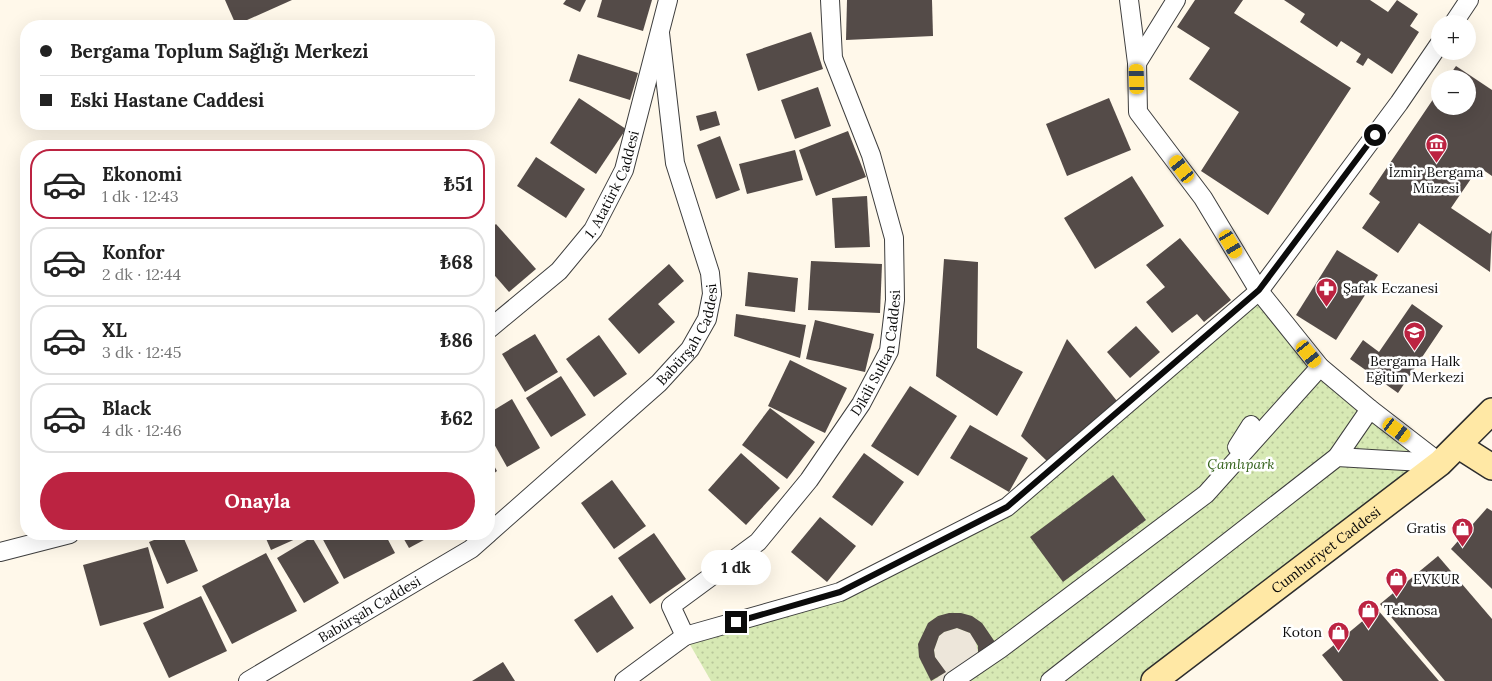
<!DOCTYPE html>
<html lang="tr">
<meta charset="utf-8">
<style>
body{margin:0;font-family:Lora,serif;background:#f2f2f2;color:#222;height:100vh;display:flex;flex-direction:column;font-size:19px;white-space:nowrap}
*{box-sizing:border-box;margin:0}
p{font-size:16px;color:#767676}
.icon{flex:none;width:28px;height:28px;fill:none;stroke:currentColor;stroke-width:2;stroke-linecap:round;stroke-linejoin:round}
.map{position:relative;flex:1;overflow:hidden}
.panel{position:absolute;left:20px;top:140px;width:475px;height:400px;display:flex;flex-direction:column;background:#fff;border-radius:20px;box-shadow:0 5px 20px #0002}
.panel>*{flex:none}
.top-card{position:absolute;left:20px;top:20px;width:475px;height:110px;border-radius:20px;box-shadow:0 5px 20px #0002;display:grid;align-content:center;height:110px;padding:0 20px;background:#fff}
.tools{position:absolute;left:1431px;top:15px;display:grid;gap:10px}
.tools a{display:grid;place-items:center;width:45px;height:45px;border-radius:50%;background:#fff;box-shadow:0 5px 20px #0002;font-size:25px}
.end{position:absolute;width:22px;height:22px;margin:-11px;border:6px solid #0b0b0b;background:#fff;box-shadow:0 0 0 2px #fff}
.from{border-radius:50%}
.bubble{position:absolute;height:35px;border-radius:18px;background:#fff;box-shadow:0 5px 20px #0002;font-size:16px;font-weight:800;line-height:35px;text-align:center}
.car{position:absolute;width:15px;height:30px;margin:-15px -8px;border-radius:6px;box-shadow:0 0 4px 1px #0007;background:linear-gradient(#f5c518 24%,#345 0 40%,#f5c518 0 76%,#345 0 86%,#f5c518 0)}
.top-card b{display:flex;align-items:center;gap:18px;height:48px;font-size:19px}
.top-card b+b{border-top:1px solid #e0e0e0}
.top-card i{width:12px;height:12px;background:#222}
ul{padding:9px 0 0;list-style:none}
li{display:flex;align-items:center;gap:15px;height:70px;margin:0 10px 8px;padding:0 10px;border:2px solid #e0e0e0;border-radius:20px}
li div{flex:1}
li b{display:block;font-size:19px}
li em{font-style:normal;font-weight:800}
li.active{border-color:#bc2341}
li>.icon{width:45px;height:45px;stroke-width:1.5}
.button{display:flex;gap:10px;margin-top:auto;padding:10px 20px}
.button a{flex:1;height:58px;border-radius:30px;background:#bc2341;color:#fff;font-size:20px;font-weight:800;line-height:58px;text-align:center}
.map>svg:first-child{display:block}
</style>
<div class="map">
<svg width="1492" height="681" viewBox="0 0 1492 681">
<defs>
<pattern id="grass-dots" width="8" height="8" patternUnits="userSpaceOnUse" patternTransform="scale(1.25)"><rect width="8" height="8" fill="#d7e9b4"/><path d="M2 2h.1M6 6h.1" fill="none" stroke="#b7c699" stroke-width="1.8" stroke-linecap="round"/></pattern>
</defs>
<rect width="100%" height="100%" fill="#fff8ea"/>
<!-- grass -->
<path fill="url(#grass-dots)" d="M1259 291 1320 367 1440 463 1154 681H711L685 636 840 592 1007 507Z"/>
<!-- plaza -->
<path fill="#ede6da" d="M957 628 970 633 975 639 978 653 995 642 953 681H933L945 672 935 657 934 650 939 636 944 632Z"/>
<!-- building -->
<g fill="#544b48">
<path d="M225 0H292L236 25Z"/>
<path d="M566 0H586L580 12 563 4Z"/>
<path d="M602 0H652L643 31 597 17Z"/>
<path d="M847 0H932L933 36 846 40Z"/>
<path d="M1195 0H1243L1234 13 1351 88 1268 215 1201 171 1239 112 1189 79 1210 48 1177 27Z"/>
<path d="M1284 0H1370L1388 12 1397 0 1418 14 1410 26 1419 32 1392 74 1368 58 1363 66 1356 62 1361 54 1341 41 1337 47 1300 22 1305 14Z"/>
<path d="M811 32 823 69 758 91 746 54Z"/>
<path d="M578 54 638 73 630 100 569 81Z"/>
<path d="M1456 66 1492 90V176L1479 167 1451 208 1490 234 1492 230 1490 272 1419 223 1398 253 1362 228 1380 202 1369 194 1440 89V106H1468V79H1447Z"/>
<path d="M818 87 831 126 795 139 781 100Z"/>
<path d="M579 98 626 129 596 174 550 143Z"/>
<path d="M1109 98 1131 150 1067 176 1046 124Z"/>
<path d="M716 111 720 125 700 131 696 116Z"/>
<path d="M848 131 866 177 816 196 799 150Z"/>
<path d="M720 136 740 190 716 199 697 145Z"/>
<path d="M795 150 803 180 747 194 739 164Z"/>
<path d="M536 157 585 189 566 218 517 186Z"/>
<path d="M1132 176 1164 226 1095 269 1064 218Z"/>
<path d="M867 196 870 247 835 248 832 198Z"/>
<path d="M496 224 536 269 509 292 489 269V230Z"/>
<path d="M1180 238 1231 300 1204 322 1197 314 1172 333 1146 302 1165 287 1146 265Z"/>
<path d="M1337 250 1378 275 1336 340 1296 315Z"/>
<path d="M944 259 978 262 977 348 1023 372 997 416 936 376Z"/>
<path d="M811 261 882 264 880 313 808 310Z"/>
<path d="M669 264 684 281 658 304 675 322 639 354 608 319Z"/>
<path d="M748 272 798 278 795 312 745 306Z"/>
<path d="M1412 304 1443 326 1398 393 1350 359 1363 340 1379 352Z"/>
<path d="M736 314 806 325 800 358 734 336Z"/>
<path d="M815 320 874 334 865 372 806 359Z"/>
<path d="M1136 326 1160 352 1130 378 1107 352Z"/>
<path d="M535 334 558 372 525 392 502 354Z"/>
<path d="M599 335 627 374 594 397 566 359Z"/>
<path d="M1067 339 1117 401 1048 462 1021 436Z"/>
<path d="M790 360 847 388 825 433 768 406Z"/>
<path d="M561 376 586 415 551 437 526 398Z"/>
<path d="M910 386 957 416 918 476 871 446Z"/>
<path d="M512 399 540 448 507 467 489 435V413Z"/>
<path d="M770 408 815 442 787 479 742 445Z"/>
<path d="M970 425 1028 458 1009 492 950 458Z"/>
<path d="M741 453 780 488 746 525 708 490Z"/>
<path d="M864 453 904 482 872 526 832 497Z"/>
<path d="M489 457 497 471 489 477Z"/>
<path d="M1113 475 1146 520 1063 582 1030 537Z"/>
<path d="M612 480 646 526 614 549 581 503Z"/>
<path d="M1487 508 1492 511V589L1451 549Z"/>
<path d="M820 517 856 546 827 582 791 552Z"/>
<path d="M654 533 686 579 650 604 618 558Z"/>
<path d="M169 534H182L198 571 167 584 149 542Z"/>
<path d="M264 534H299L300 537 271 550Z"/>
<path d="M320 534H385L395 553 344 579Z"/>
<path d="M401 534H435L409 548Z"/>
<path d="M312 537 339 583 304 603 277 558Z"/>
<path d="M148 547 164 608 100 626 83 565Z"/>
<path d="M266 553 297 611 232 644 202 586Z"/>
<path d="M1438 556 1492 619V681H1445L1380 604Z"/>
<path d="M612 595 634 628 597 653 574 620Z"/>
<path d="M201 596 227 651 169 678 143 623Z"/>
<path d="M1377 609 1439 681H1343L1322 655Z"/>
<path d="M949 613H961L972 616 982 623 995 642 978 654V646L970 633 957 628 944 632 939 636 934 650 935 657 946 672 931 681 919 657 918 644 928 623 938 616Z"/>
<path d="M503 662 515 681H472Z"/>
</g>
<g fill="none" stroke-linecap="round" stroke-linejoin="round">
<defs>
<g id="street">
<path d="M1129 0 1137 63 1138 112 1203 198 1259 291 1320 367 1370 409 1440 463"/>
<path d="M1453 24 1469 0"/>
<path d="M1137 63 1176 0"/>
<path id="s1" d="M489 329 559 271 593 230 624 170 668 0"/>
<path d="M1237 447 1251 425"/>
<path d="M1337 457 1370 409"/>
<path id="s2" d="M489 533 659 383 690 349 707 319 712 294 710 273 675 163 660 33"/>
<path d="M0 552 70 534"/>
<path id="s3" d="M685 636 671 606 758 542 809 480 861 404 889 351 895 300 894 238 871 155 833 58 830 0"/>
<path id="s4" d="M248 681 471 549 488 534"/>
<path d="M624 681 685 636 840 592 1007 507 1259 291 1399 103 1440 43"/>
<path d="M953 681 1000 649 1206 494 1320 367"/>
<path d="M1050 681 1337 457 1440 463"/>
</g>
<g id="secondary">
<path d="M1459 446 1492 467"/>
<path id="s5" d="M1154 681 1440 463 1492 411"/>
</g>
</defs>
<!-- street casing -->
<use href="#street" stroke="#3e3e3e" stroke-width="20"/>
<!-- secondary casing -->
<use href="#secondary" stroke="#2d2d2d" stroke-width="28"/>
<!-- street -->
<use href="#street" stroke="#fff" stroke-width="18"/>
<!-- secondary -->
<use href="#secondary" stroke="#ffe8a5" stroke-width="25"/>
</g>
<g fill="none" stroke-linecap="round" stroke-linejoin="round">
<!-- route -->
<path stroke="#0b0b0b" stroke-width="6" d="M736 622 840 592 1007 507 1259 290 1375 135"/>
</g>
<!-- icons -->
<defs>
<symbol id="museum-pin" viewBox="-11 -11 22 30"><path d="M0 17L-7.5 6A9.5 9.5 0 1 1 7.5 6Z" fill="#bc2341" stroke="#fff"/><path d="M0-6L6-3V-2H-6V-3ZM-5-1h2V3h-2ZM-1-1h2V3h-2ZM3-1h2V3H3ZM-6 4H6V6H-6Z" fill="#fff"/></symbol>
<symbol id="pharmacy-pin" viewBox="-11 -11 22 30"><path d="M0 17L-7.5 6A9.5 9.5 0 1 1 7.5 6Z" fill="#bc2341" stroke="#fff"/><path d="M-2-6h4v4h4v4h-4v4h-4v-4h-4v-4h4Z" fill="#fff"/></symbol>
<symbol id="school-pin" viewBox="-11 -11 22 30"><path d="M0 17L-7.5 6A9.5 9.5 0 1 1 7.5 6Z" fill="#bc2341" stroke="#fff"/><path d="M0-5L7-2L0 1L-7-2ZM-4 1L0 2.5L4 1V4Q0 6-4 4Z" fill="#fff"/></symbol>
<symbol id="shop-pin" viewBox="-11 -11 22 30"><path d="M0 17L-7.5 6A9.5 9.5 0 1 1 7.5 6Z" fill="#bc2341" stroke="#fff"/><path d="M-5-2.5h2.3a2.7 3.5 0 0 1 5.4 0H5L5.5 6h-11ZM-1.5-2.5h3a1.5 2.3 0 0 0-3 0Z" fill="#fff"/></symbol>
</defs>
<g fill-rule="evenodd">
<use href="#museum-pin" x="1424" y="132" width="25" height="34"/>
<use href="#pharmacy-pin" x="1314" y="276" width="25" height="34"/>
<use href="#school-pin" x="1402" y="320" width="25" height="34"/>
<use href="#shop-pin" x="1450" y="516" width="25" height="34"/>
<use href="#shop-pin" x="1384" y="566" width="25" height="34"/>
<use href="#shop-pin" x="1356" y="598" width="25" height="34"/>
<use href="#shop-pin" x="1326" y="620" width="25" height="34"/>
</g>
<g text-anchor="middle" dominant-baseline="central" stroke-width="5" stroke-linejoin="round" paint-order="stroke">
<!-- poi labels -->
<g font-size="14" fill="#0b0b0b" stroke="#fff" text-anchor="start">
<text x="1436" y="172" text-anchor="middle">İzmir Bergama<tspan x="1436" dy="16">Müzesi</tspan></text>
<text x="1343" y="288">Şafak Eczanesi</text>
<text x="1415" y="361" text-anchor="middle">Bergama Halk<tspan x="1415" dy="16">Eğitim Merkezi</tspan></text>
<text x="1446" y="528" text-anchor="end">Gratis</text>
<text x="1413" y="579">EVKUR</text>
<text x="1384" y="610">Teknosa</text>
<text x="1322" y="632" text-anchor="end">Koton</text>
</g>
<!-- street labels -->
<g font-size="14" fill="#0b0b0b" stroke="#fff">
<text stroke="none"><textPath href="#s1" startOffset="194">1. Atatürk Caddesi</textPath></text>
<text stroke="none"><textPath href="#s2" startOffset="285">Babürşah Caddesi</textPath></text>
<text stroke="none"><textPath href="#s3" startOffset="368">Dikili Sultan Caddesi</textPath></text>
<text stroke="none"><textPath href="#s5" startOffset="216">Cumhuriyet Caddesi</textPath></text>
<text stroke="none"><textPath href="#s4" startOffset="141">Babürşah Caddesi</textPath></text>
</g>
<!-- park labels -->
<g font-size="14" font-style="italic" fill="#35631c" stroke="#fff">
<text x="1241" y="464">Çamlıpark</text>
</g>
</g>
</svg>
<div class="tools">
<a>+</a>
<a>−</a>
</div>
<i class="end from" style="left:1375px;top:135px"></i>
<i class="end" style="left:736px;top:622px"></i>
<div class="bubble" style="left:701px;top:550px;width:70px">1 dk</div>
<i class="car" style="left:1137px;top:79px;rotate:358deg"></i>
<i class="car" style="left:1182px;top:169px;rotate:323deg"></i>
<i class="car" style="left:1231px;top:244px;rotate:149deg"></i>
<i class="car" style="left:1309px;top:354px;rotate:141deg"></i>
<i class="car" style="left:1397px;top:430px;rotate:126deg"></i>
<div class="top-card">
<b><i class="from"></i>Bergama Toplum Sağlığı Merkezi</b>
<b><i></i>Eski Hastane Caddesi</b>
</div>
<section class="panel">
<ul>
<li class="active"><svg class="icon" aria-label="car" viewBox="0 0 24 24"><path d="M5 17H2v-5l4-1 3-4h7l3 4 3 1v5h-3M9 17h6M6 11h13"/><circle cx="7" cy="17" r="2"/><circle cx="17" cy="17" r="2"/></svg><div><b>Ekonomi</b><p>1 dk · 12:43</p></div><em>₺51</em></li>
<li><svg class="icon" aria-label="car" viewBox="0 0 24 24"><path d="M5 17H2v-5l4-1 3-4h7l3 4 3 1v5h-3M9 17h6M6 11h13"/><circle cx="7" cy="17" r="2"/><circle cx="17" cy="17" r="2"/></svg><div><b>Konfor</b><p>2 dk · 12:44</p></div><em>₺68</em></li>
<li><svg class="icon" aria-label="car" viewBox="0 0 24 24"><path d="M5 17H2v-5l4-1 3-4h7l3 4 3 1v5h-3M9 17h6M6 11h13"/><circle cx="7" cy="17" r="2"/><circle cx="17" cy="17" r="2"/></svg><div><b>XL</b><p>3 dk · 12:45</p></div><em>₺86</em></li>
<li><svg class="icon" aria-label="car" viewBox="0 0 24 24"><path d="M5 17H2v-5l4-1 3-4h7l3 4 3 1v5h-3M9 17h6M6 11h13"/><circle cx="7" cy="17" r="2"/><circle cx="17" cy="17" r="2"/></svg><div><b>Black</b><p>4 dk · 12:46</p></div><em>₺62</em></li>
</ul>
<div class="button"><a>Onayla</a></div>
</section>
</div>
